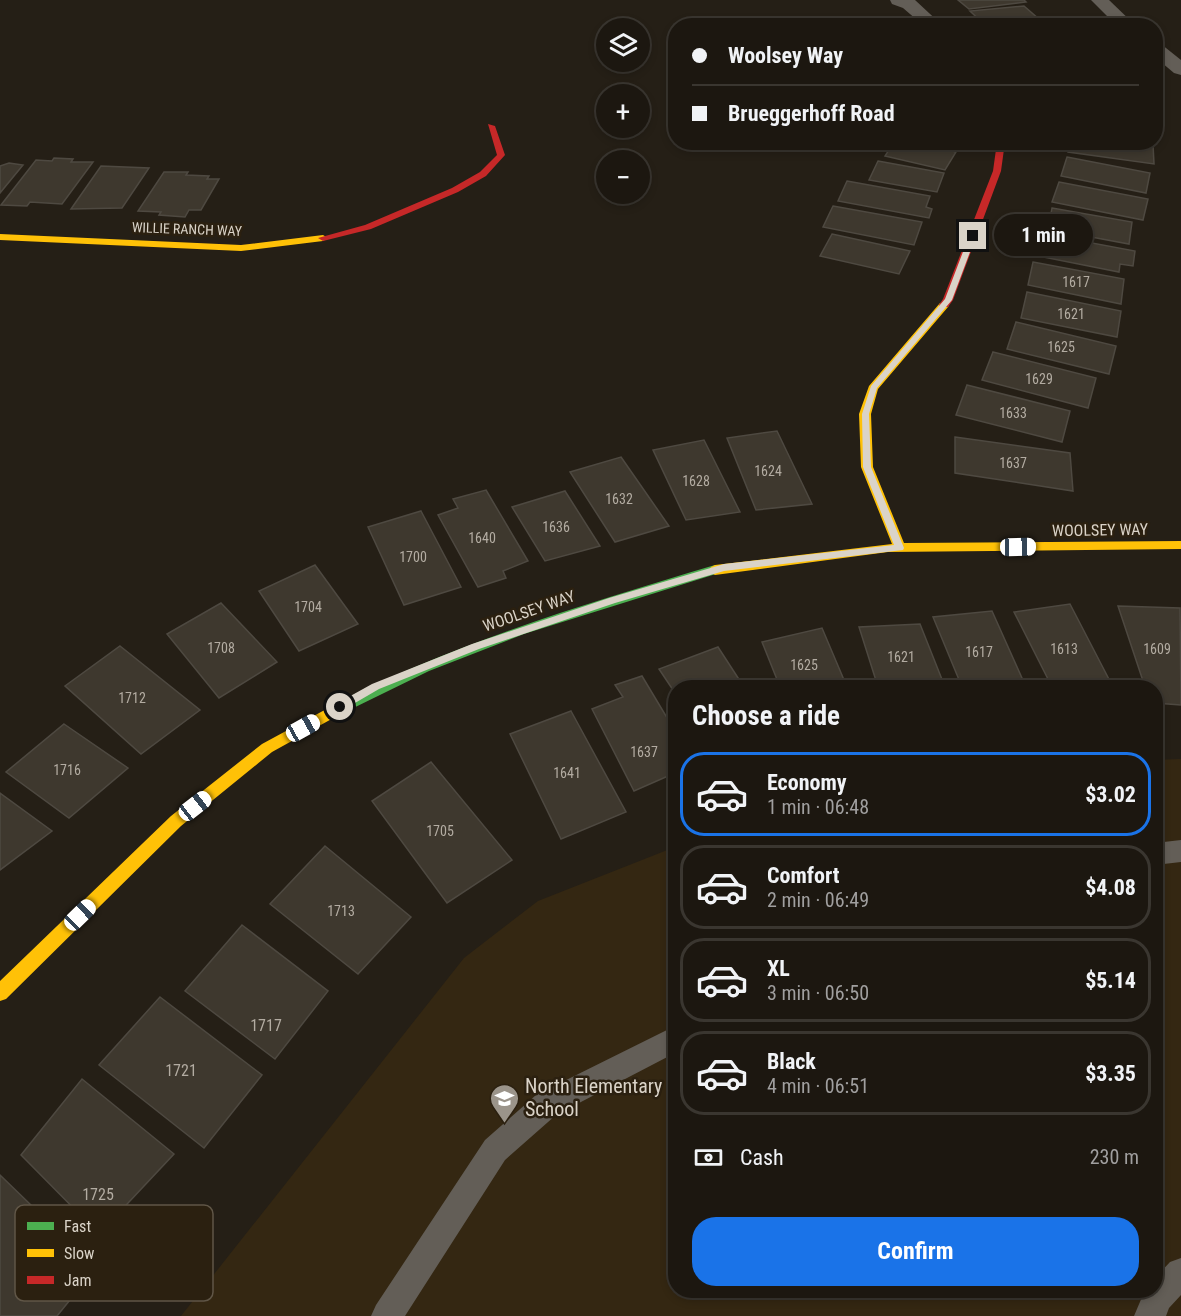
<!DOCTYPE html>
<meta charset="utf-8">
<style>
body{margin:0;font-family:"Roboto Condensed",sans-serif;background:#29241e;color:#f1f3f6;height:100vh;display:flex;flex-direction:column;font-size:22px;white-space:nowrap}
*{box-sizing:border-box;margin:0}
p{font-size:20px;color:#a09f9f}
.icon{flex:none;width:33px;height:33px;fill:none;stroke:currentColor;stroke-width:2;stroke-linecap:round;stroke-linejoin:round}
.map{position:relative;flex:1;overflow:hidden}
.drawer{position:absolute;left:668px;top:680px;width:495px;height:618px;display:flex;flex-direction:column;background:#1c1710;border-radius:24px;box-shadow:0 3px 9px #0003,0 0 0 2px #3a3630}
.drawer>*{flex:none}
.banner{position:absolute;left:668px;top:18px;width:495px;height:132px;border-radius:24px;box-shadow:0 3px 9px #0003,0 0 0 2px #3a3630;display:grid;align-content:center;height:132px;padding:0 24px;background:#1c1710}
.buttons{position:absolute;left:596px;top:18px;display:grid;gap:12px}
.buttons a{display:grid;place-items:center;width:54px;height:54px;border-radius:50%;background:#1c1710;box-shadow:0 3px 9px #0003,0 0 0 2px #3a3630;font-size:30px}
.end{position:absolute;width:27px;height:27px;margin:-14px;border:8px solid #dad3c8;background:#111;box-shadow:0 0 0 3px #111}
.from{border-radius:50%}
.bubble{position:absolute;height:42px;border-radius:21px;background:#1c1710;box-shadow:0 3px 9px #0003,0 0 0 2px #3a3630;font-size:20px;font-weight:700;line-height:42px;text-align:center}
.car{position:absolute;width:18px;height:36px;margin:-18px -9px;border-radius:8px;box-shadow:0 0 4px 2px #0007;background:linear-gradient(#fff 24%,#345 0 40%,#fff 0 76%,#345 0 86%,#fff 0)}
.banner b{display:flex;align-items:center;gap:21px;height:57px;font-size:22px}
.banner b+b{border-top:2px solid #3a3630}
.banner i{width:15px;height:15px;background:#f1f3f6}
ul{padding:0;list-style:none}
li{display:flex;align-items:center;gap:18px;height:84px;margin:0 12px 9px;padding:0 12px;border:3px solid #3a3630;border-radius:24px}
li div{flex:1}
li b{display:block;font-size:22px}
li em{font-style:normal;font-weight:700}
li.on{border-color:#1a73e8}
li>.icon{width:54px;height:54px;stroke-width:1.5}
h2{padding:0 24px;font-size:27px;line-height:72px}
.pay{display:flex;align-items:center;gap:15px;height:66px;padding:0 24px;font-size:22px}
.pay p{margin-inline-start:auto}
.primary-button{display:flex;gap:12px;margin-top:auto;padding:12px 24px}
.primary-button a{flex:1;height:69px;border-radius:24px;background:#1a73e8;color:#fff;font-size:24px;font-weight:700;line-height:69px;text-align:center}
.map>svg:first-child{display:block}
</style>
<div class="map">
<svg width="1181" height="1316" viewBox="0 0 1181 1316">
<rect width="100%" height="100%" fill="#251f16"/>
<!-- built -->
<path fill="#342712" d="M1181 759V1316H181L464 958 538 901 675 847V1290H1155V760Z"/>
<!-- building -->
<g fill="#3e382e" stroke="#4e4941" stroke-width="1.5">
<path d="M958 0H1024L1026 2 969 9Z"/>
<path d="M1024 6 1040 20 985 25 970 11Z"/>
<path d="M894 142H915L956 152 945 170 885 156Z"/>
<path d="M1068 142 1153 144 1154 164 1068 152Z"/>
<path d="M1067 157 1150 173 1146 193 1061 176Z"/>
<path d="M54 158 73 159 71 162H93L62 204 30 202 27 206 1 205 36 160 52 161Z"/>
<path d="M878 161 944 173 937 192 869 180Z"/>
<path d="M9 163 23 165 0 193V166Z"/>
<path d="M101 166 149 168 122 208 71 209Z"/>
<path d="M164 172H188L186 175 209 176 207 179H219L201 210H189L185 217 159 215 161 212 138 211Z"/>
<path d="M847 181 930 196 926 207 932 209 929 218 838 201Z"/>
<path d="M1059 182 1148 199 1143 220 1052 202Z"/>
<path d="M833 206 922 222 914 245 823 227Z"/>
<path d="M1052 208 1132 222 1129 244 1048 229Z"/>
<path d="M832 234 910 251 899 274 820 256Z"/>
<path d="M1044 234 1135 251 1133 266 1120 264 1119 272 1038 256Z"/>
<path d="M1033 262 1124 279 1121 304 1028 285Z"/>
<path d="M1027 292 1121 311 1117 337 1021 318Z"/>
<path d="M1016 322 1116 346 1109 374 1007 349Z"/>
<path d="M993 352 1096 378 1088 408 982 380Z"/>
<path d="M967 385 1070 411 1062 442 956 415Z"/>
<path d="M777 431 812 504 756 510 727 438Z"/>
<path d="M955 437 1070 453 1073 491 955 473Z"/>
<path d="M704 440 740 512 686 520 653 450Z"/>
<path d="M621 457 669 526 615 542 570 472Z"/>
<path d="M486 490 528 561 503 571 506 578 478 587 438 515 458 508 453 499Z"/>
<path d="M565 491 600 546 545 561 512 507Z"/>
<path d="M421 511 461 587 404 605 368 527Z"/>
<path d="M315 565 358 624 299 651 259 591Z"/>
<path d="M221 603 277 662 219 698 167 634Z"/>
<path d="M1070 604 1113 687H1052L1014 612Z"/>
<path d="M1118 606 1180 608 1181 705 1155 703V687H1145Z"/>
<path d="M992 611 1026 687H962L933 617Z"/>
<path d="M920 624 945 687H878L859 627Z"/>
<path d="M822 628 847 687H780L762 642Z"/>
<path d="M120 646 200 710 141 754 65 686Z"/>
<path d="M718 647 744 687H675V693L659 669Z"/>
<path d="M642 676 675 731V773L634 791 592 709 623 697 615 685Z"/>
<path d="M571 711 626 812 561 839 510 734Z"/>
<path d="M64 724 128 768 69 818 6 772Z"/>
<path d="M431 762 512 860 447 903 372 801Z"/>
<path d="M0 793 52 831 0 870Z"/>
<path d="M325 846 411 917 358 974 270 904Z"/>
<path d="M242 925 328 991 275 1059 185 991Z"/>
<path d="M160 997 262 1075 204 1148 99 1065Z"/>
<path d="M82 1079 174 1154 99 1234 21 1155Z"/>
<path d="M0 1175 96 1268 57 1316H0Z"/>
</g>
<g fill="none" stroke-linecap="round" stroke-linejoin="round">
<!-- lane -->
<g fill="#635e57" fill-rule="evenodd">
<path d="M1181 840V862L1155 865V843Z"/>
<path d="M675 1026V1053L556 1115 505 1160 405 1316H371L376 1305 485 1140 536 1095Z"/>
<path d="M1181 1258V1295L1169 1308 1166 1316H1134L1145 1290H1155V1278L1170 1262Z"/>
</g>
<!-- street -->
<g fill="#635e57" fill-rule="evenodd">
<path d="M890 0H915L943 26H924L903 8 892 4Z"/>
<path d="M1091 0H1109L1136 26H1117Z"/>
<path d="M1155 43 1161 44 1181 60V75L1174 73 1155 57Z"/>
</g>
<!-- fast -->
<path fill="#4caf50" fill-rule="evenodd" d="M715 565 719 567 721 570 719 573 524 634 429 671 337 716H327L325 712 327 708C451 644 582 605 715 565Z"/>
<!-- slow -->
<g fill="#ffc107" fill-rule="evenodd">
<path d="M0 234 241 245 323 235 328 238 323 241 241 251 0 240Z"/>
<path d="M944 302 949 305 948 307 878 389 871 414 873 467 904 543 1181 541V549L888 552 715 575 711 573 709 570 711 567 715 565 892 544 861 467 859 414 869 386 940 303Z"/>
<path d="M332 706 337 708 339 712 337 716 272 752 181 826 6 999 0 1001V981L171 816 262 744Z"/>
</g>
<!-- jam -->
<g fill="#c62828" fill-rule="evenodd">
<path d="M488 124 495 126 505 155 486 176 458 192 371 229 323 241 318 238 365 225 452 188 480 172 497 155Z"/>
<path d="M997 142H1005L1001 171 953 300 948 307H940L939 305 943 299 993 171Z"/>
</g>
</g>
<!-- route -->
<path fill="#dad3c8" d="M973 233 976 236 952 300 877 388 869 414 871 467 904 548 903 550 724 571 615 603 479 649 379 689 343 710H336V704L372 684 472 644 609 598 724 564 894 545 863 467 862 414 871 386 945 299 969 236Z"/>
<!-- icons -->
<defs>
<symbol id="school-pin" viewBox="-11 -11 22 30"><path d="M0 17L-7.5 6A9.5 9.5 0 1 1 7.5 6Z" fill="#9b948a" stroke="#2b2010"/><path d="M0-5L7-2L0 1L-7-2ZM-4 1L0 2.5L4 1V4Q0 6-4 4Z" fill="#fff"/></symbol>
</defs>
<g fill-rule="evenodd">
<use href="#school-pin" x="488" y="1082" width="33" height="45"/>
</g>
<g text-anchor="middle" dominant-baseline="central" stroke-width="5" stroke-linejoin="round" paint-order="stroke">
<!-- far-street labels -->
<g font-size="14" fill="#dad3c8" stroke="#2b2010">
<text transform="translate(187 229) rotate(2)">WILLIE RANCH WAY</text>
</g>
<!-- number labels -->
<g font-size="14" fill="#b3aca2">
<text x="1076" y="282">1617</text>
<text x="1071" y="314">1621</text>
<text x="1061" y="347">1625</text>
<text x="1039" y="379">1629</text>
<text x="1013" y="413">1633</text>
<text x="1013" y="463">1637</text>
<text x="768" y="471">1624</text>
<text x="696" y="481">1628</text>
<text x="619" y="499">1632</text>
<text x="556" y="527">1636</text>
<text x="482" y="538">1640</text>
<text x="413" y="557">1700</text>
<text x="308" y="607">1704</text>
<text x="221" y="648">1708</text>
<text x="1064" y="649">1613</text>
<text x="1157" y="649">1609</text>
<text x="979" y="652">1617</text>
<text x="901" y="657">1621</text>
<text x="804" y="665">1625</text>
<text x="132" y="698">1712</text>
<text x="644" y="752">1637</text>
<text x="67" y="770">1716</text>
<text x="567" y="773">1641</text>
<text x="440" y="831">1705</text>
<text x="341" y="911">1713</text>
</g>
<!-- street labels -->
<g font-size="16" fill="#dad3c8" stroke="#2b2010">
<text transform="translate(1100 530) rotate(-1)">WOOLSEY WAY</text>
<text transform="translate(529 611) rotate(-19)">WOOLSEY WAY</text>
</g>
<!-- near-number labels -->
<g font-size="16" fill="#b3aca2">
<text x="266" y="1025">1717</text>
<text x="181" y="1070">1721</text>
<text x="98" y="1194">1725</text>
</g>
<!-- near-poi labels -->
<g font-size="20" fill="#dad3c8" stroke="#2b2010" text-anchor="start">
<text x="525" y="1086">North Elementary<tspan x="525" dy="23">School</tspan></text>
</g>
</g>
<!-- legend -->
<rect x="15" y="1205" width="198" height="96" rx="9" fill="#2b2010" stroke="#605647" stroke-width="1.5"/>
<rect x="27" y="1222" width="27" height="8" fill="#4caf50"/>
<rect x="27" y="1249" width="27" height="8" fill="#ffc107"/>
<rect x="27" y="1276" width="27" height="8" fill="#c62828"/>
<g font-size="16" fill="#dad3c8">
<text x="64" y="1232">Fast</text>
<text x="64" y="1259">Slow</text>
<text x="64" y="1286">Jam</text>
</g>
</svg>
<div class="buttons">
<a><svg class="icon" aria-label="layers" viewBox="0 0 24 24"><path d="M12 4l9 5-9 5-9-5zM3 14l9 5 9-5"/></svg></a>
<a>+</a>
<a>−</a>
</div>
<i class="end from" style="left:340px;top:707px"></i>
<i class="end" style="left:973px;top:236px"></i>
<div class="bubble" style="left:994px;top:214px;width:99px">1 min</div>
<i class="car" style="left:1018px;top:547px;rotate:89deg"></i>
<i class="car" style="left:303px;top:728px;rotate:61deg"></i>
<i class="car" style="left:195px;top:806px;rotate:52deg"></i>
<i class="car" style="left:80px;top:915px;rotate:46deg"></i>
<div class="banner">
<b><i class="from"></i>Woolsey Way</b>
<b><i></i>Brueggerhoff Road</b>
</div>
<section class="drawer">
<h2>Choose a ride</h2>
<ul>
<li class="on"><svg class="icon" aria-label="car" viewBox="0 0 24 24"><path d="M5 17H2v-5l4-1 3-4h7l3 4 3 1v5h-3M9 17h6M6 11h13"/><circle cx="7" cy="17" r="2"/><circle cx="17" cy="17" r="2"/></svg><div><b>Economy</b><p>1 min · 06:48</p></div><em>$3.02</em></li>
<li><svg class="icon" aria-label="car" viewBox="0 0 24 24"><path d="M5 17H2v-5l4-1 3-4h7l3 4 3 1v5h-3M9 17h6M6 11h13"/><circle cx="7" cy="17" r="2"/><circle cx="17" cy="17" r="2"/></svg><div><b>Comfort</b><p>2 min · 06:49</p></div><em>$4.08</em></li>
<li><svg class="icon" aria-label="car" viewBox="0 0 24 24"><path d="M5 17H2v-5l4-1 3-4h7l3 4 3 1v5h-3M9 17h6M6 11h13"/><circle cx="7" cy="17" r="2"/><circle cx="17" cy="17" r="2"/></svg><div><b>XL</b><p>3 min · 06:50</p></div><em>$5.14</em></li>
<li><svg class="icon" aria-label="car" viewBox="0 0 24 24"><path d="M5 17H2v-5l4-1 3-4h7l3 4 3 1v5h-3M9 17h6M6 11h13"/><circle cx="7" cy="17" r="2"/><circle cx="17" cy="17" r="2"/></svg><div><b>Black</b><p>4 min · 06:51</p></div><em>$3.35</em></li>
</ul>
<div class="pay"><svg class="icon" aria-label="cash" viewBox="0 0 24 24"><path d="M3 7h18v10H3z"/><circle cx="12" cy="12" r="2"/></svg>Cash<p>230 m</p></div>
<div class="primary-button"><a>Confirm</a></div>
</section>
</div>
